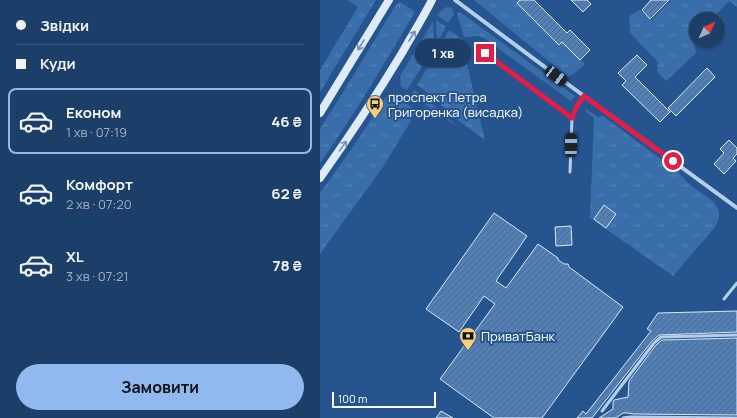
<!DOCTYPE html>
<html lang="uk">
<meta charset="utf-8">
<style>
body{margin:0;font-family:Manrope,sans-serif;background:#254670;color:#f1f3f6;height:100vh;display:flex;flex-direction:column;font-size:15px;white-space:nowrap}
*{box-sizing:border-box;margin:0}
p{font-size:13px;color:#a0afc1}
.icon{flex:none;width:22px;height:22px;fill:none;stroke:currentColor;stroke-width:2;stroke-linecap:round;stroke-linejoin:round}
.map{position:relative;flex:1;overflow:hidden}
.drawer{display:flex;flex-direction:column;background:#1c3f6a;width:320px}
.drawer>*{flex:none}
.guide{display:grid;align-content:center;height:88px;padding:0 16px;background:#1c3f6a}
.needle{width:26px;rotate:45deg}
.tools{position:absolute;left:369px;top:12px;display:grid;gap:8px}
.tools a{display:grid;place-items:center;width:36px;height:36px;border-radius:50%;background:#1c3f6a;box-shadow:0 1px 3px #0004,0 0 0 1px #3a587e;font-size:20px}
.scale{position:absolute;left:12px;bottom:10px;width:104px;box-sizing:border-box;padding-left:4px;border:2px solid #fff;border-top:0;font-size:11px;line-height:14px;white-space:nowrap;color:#fff;-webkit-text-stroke:3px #25548e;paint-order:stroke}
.end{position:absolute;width:18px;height:18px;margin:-9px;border:5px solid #e11d48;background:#fff;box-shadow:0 0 0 2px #fff}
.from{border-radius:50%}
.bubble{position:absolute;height:28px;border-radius:14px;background:#1c3f6a;box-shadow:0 1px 3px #0004,0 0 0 1px #3a587e;font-size:13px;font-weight:700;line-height:28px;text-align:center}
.car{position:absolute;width:12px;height:24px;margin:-12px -6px;border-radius:5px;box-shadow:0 0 3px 1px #0007;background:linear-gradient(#222 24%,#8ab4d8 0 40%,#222 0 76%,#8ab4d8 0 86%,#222 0)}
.guide b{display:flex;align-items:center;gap:14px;height:38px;font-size:15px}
.guide b+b{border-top:1px solid #3a587e}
.guide i{width:10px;height:10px;background:#f1f3f6}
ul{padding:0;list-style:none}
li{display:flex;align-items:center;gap:12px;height:66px;margin:0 8px 6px;padding:0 8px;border:2px solid transparent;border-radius:8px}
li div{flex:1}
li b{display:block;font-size:15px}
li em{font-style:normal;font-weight:700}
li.active{border-color:#90b9f0}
li>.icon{width:36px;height:36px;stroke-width:1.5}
.primary-button{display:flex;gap:8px;margin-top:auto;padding:8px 16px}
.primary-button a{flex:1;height:46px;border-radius:24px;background:#90b9f0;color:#111;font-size:16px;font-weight:700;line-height:46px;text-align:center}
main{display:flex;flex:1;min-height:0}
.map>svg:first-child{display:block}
</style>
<main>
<section class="drawer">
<div class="guide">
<b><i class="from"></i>Звідки</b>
<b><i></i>Куди</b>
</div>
<ul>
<li class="active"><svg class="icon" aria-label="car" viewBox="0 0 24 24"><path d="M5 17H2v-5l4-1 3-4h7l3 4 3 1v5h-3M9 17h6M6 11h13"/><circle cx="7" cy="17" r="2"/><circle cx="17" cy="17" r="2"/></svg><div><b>Економ</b><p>1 хв · 07:19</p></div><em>46 ₴</em></li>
<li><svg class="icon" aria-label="car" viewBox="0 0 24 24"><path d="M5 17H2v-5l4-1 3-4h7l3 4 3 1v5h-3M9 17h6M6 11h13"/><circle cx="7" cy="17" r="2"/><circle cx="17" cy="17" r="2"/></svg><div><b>Комфорт</b><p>2 хв · 07:20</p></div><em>62 ₴</em></li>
<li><svg class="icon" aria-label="car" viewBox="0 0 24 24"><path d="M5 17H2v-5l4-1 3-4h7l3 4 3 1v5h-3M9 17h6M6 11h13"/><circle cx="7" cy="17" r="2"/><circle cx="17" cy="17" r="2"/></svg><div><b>XL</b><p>3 хв · 07:21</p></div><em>78 ₴</em></li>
</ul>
<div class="primary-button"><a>Замовити</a></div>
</section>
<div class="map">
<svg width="417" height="418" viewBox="0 0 417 418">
<defs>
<pattern id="grass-tufts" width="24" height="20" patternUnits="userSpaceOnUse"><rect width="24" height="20" fill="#396eaa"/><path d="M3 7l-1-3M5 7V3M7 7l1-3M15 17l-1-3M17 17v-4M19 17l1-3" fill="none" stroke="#5784b7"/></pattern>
<pattern id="building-hatch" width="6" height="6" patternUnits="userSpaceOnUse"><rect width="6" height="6" fill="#5280b6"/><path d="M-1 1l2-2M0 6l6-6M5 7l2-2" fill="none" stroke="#4f6986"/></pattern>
</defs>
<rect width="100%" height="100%" fill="#25548e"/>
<!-- grass -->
<g fill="url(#grass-tufts)">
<path d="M27 0H56L0 92V70L38 7Z"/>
<path d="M154 0H200L265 64 255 73 248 77Z"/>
<path d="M351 0H417V7L409 1 392 19H376V36L373 39 376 53 346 81 337 72 338 62 310 33 309 16 320 10 331 20Z"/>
<path d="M80 2 94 11V14C63 65 34 116 0 163V129L22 94 74 8 76 5Z"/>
<path d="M127 7 132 8 134 14 128 23 117 15 122 10Z"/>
<path d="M140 12 255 96 251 101 164 38 159 36 144 37 137 13Z"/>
<path d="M116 20 126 27 117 43Z"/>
<path d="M113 21 114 48 87 90 81 86 80 76Z"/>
<path d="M129 30 141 39 165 140 139 121 108 93 97 85Z"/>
<path d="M94 90 108 100 138 127 91 95Z"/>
<path d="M68 96H74L77 97 97 111 63 167 0 254V193L35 144 64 99Z"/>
<path d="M266 109 278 117 283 116 358 172 369 184 394 202 398 208 399 216 396 226 353 276 270 218 274 118 265 111Z"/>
</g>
<!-- building -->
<g fill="url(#building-hatch)" stroke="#dae8f8">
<path d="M200 0H214L247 33 250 30 270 50 260 60 242 42 239 45 197 3Z"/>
<path d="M251 0H267L271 4 263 12Z"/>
<path d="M331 0H349L330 19 322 10Z"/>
<path d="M317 55 327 65 315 77 350 112 340 122 302 85 306 81 298 73Z"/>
<path d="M387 68 395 77 356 116 348 108Z"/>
<path d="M409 140 417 148V154L413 158 416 161 404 174 394 164 404 153 400 149Z"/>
<path d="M284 205 296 214 286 228 274 219Z"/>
<path d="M174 213 207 236 176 281 186 288 218 244 238 258V260L244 264H248L249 267 303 307 222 418H174L120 379 175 304 164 296 139 332 106 309Z"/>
<path d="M251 226 252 245 236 246 235 227Z"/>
<path d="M417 311V332L339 335 332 341 272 418H257L263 411 266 414 331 331 327 329 338 313Z"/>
<path d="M417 338V415L313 414 308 413H303L296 418H279L293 409V402L294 400 308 397 309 381 336 345 342 340Z"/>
<path d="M121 411 133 418H116Z"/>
</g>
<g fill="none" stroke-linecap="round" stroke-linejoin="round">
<!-- lane -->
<g stroke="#b5ceeb" stroke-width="3">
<path d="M165 53 252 118"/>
<path d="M250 172 252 118 257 106 264 96"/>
<path d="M404 299 417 283"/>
<path d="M282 411 334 343 341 337 417 335"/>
<path d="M303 418 310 417 417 418"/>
</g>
<!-- street -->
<path stroke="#b5ceeb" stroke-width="4" d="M135 0 249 85 417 208"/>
<!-- secondary -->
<g stroke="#e0ebf9" stroke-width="8">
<path d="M0 113 69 0"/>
<path d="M0 178C29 137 56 96 82 53 92 35 103 18 112 0"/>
</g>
</g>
<!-- one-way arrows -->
<defs><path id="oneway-shaft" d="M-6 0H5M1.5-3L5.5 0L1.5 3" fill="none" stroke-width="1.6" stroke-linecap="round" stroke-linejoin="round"/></defs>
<g stroke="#7090b9">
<use href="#oneway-shaft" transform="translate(92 36) rotate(-59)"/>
<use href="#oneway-shaft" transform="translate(41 45) rotate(121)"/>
<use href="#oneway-shaft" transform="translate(23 146) rotate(-55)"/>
</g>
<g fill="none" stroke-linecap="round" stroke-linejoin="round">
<!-- route -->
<path stroke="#e11d48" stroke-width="5" d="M165 53 252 118 257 106 264 96 353 161"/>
</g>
<!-- icons -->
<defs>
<symbol id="bus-pin" viewBox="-11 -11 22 30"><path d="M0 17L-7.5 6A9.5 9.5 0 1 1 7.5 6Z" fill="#f5cf79" stroke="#25548e"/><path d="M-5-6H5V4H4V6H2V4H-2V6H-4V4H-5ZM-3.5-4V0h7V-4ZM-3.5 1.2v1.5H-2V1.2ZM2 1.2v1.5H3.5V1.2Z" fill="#111"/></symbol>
<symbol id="bank-pin" viewBox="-11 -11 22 30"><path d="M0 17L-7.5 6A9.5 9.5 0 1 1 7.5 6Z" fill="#f5cf79" stroke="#25548e"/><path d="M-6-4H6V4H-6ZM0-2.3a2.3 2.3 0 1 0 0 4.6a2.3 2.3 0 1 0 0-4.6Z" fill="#111"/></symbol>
</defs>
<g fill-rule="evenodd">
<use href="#bus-pin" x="45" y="94" width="20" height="27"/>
<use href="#bank-pin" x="138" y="326" width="20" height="27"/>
</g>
<g text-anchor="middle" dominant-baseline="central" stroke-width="4" stroke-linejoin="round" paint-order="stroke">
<!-- poi labels -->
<g font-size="13" fill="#fff" stroke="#25548e" text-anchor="start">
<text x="68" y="97">проспект Петра<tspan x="68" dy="15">Григоренка (висадка)</tspan></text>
<text x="161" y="336">ПриватБанк</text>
</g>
</g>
</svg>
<div class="tools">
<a><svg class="needle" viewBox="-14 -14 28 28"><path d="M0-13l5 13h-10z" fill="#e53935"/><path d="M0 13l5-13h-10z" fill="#a0afc1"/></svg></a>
</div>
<div class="scale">100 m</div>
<i class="end from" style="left:353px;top:161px"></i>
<i class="end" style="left:165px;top:53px"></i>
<div class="bubble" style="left:95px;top:39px;width:56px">1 хв</div>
<i class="car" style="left:236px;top:76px;rotate:127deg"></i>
<i class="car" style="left:251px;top:145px;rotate:1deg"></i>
</div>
</main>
